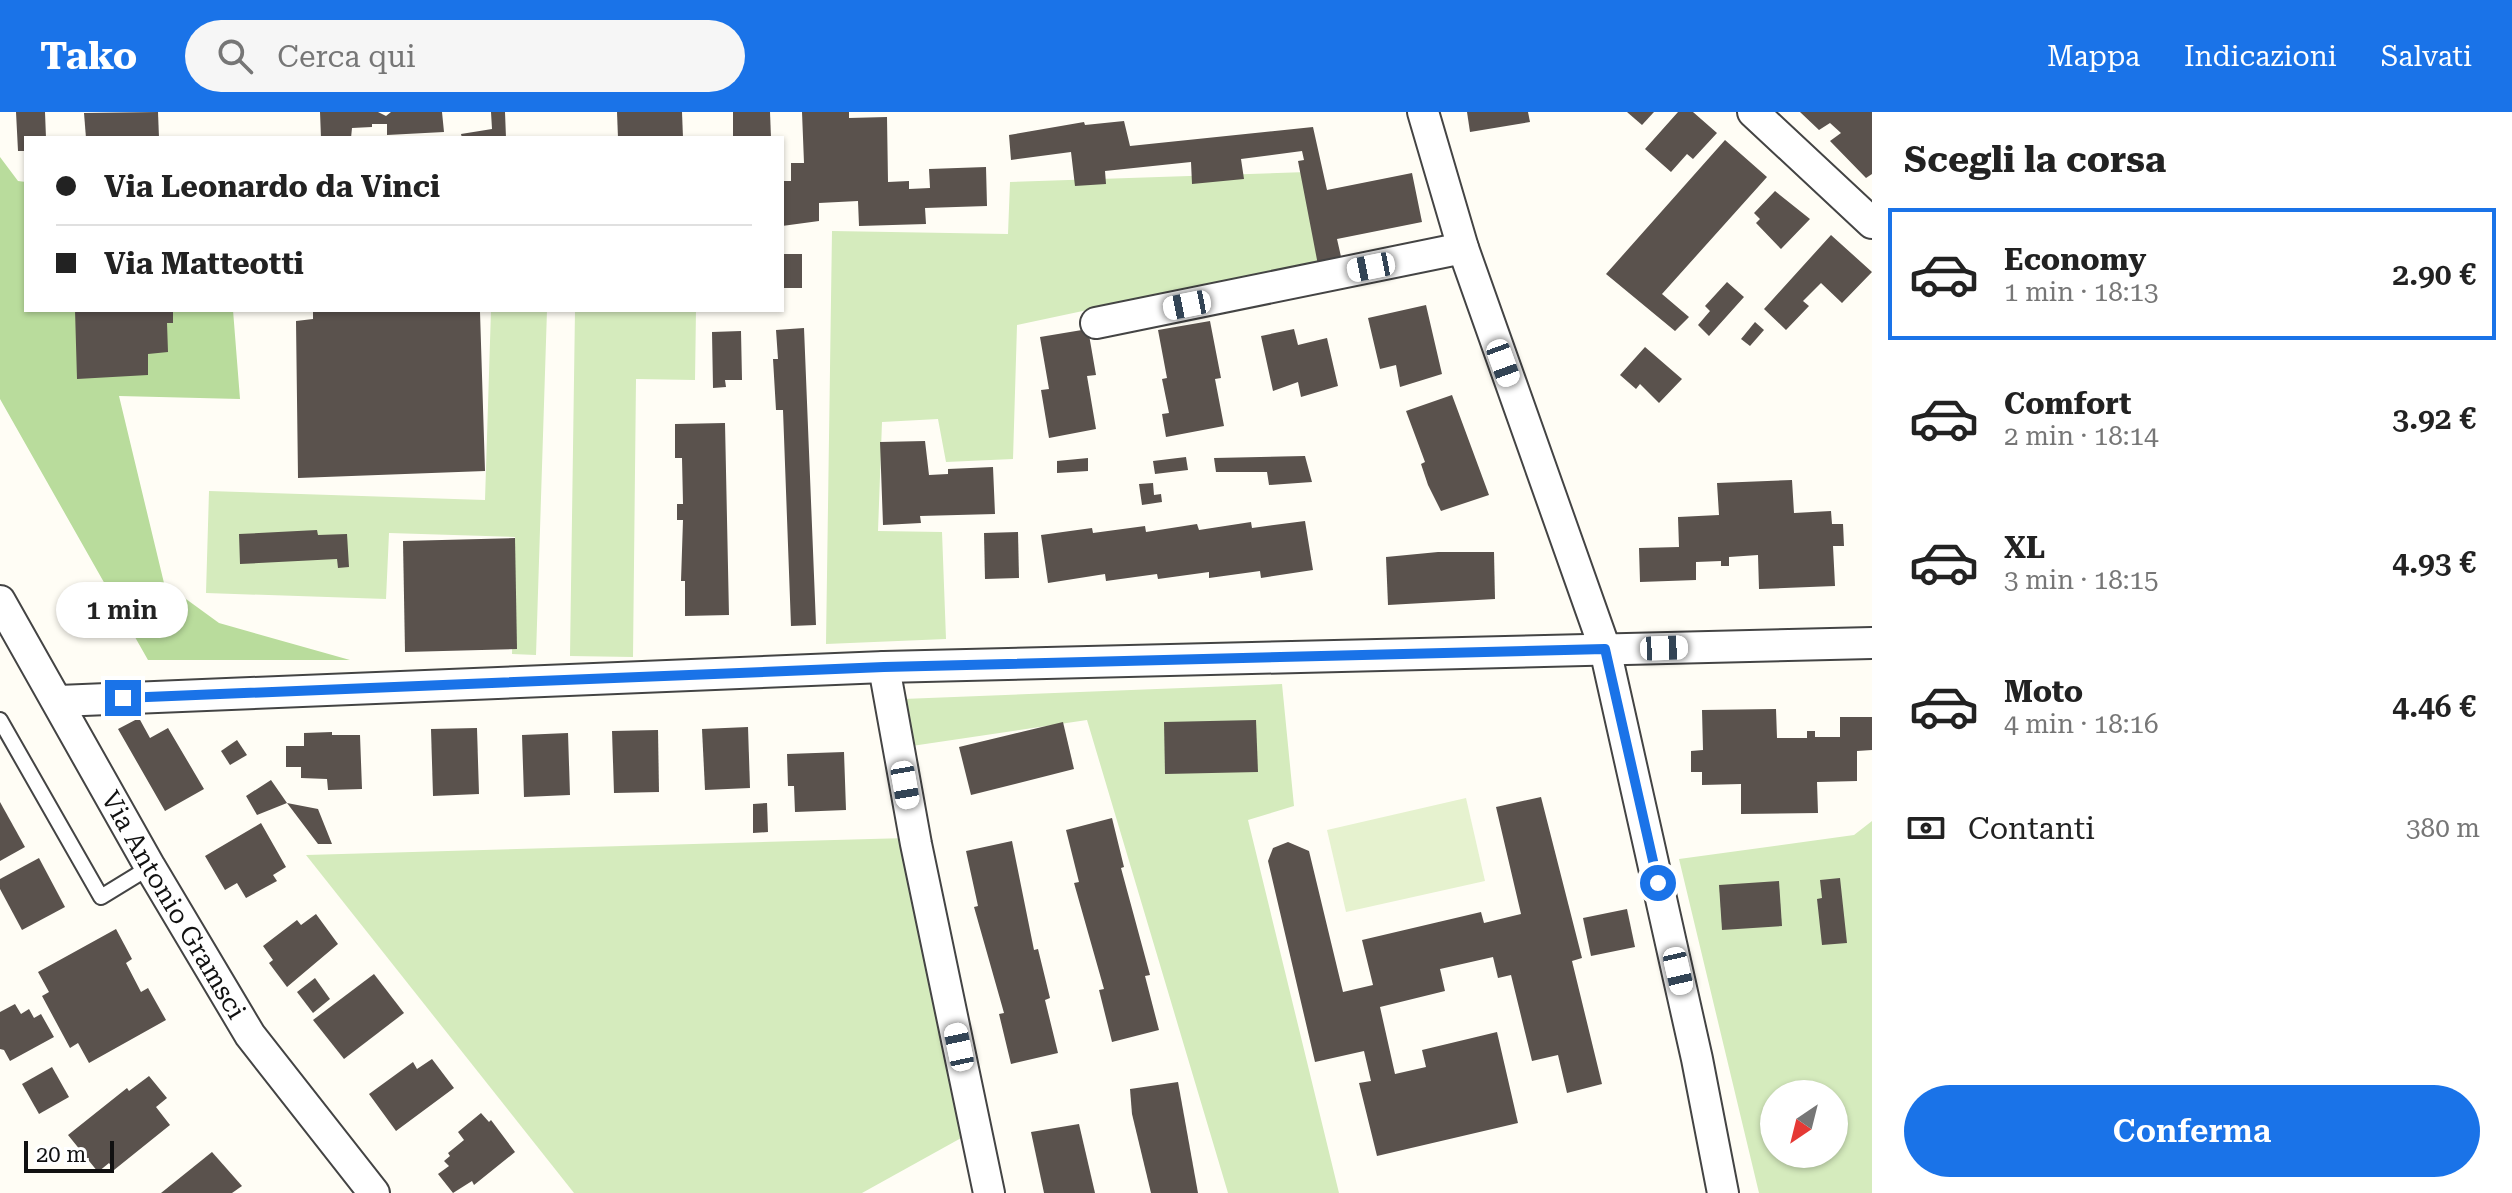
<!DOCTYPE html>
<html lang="it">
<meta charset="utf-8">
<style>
body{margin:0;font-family:"Roboto Serif",serif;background:#f6f6f6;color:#222;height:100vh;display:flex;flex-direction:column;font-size:30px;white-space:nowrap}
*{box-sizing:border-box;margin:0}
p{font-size:26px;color:#767676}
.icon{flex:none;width:44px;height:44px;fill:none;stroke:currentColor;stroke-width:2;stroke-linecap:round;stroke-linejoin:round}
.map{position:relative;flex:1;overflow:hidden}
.drawer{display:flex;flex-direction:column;background:#fff;width:640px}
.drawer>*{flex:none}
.top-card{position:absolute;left:24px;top:24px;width:760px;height:176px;border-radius:0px;box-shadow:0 2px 6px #0004;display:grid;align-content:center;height:176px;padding:0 32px;background:#fff}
.needle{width:52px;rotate:215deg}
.tools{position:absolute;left:1760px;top:968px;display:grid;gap:16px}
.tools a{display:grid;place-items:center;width:88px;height:88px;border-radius:50%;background:#fff;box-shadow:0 2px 6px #0004;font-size:40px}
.scale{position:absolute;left:24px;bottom:20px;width:90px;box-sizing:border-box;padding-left:8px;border:4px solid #111;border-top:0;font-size:22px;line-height:28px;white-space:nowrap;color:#111;-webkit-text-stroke:6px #fff;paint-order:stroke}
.end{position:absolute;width:36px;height:36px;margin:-18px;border:10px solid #1a73e8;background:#fff;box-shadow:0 0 0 4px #fff}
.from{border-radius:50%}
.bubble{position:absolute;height:56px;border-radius:28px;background:#fff;box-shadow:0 2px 6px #0004;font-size:26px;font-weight:600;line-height:56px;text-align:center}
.car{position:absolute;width:24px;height:48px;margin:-24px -12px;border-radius:10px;box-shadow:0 0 6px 2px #0007;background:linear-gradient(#fff 24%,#345 0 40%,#fff 0 76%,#345 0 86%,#fff 0)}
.top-card b{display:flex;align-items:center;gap:28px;height:76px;font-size:30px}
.top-card b+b{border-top:2px solid #e0e0e0}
.top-card i{width:20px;height:20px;background:#222}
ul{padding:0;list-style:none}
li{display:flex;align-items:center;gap:24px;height:132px;margin:0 16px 12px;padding:0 16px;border:4px solid transparent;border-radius:0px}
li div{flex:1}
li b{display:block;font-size:30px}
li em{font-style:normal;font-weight:600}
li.selected{border-color:#1a73e8}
li>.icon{width:72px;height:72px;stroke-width:1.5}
h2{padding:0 32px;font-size:36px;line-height:96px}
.pay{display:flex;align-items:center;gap:20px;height:88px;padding:0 32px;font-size:30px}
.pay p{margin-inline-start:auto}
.button{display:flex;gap:16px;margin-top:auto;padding:16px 32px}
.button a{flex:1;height:92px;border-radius:48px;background:#1a73e8;color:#fff;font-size:32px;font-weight:600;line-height:92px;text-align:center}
header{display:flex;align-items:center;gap:48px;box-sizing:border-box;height:112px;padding:0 40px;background:#1a73e8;color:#fff}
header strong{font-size:38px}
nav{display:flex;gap:44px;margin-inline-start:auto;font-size:28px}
.search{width:560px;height:72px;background:#f6f6f6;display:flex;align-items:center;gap:20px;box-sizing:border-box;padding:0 28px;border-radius:44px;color:#767676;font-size:30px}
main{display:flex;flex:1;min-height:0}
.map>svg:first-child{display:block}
</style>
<header>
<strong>Tako</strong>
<div class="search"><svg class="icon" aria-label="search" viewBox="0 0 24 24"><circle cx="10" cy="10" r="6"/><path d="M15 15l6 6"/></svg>Cerca qui</div>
<nav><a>Mappa</a><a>Indicazioni</a><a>Salvati</a></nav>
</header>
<main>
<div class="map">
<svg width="1872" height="1081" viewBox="0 0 1872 1081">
<rect width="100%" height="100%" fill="#fffdf5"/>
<!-- green -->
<g fill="#d5ebbd" fill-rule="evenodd">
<path d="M1307 60 1327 147 1017 213 1013 347 946 350 938 307 882 310 878 419 942 420 946 527 826 532 832 119 1008 122 1010 70Z"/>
<path d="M491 198H547L536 543 512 542 515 425 389 421 386 487 206 481 209 379 485 388Z"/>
<path d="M575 198H696L695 268 636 267 633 545 570 544Z"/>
<path d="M1282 572 1294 694 1248 708 1339 1081H1228L1087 608 905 635 903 587Z"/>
<path d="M1872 709V1081H1759L1679 747 1854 723ZM1774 982H1834V1042H1774Z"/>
<path d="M907 726 972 1020 862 1081H574L306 743Z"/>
</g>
<!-- forest -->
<path fill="#b9dc9c" d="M0 45 18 69 26 70V198H233L240 287 119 284 164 471 219 511 350 548H148L0 287Z"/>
<!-- pitch -->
<path fill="#e6f2cf" d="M1466 686 1485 769 1346 800 1327 718Z"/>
<!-- building -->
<g fill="#5a524d">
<path d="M16 0H45L46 26H26V39H18Z"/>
<path d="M158 0 159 26H86L84 1Z"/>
<path d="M320 0H378L386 4 391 0H442L444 20 387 23V12H372V15L352 16 351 26H321Z"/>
<path d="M491 0H505L506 26H462L461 22 492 17Z"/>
<path d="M617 0H682L683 26H618Z"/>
<path d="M733 0H770L771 26H733Z"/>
<path d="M802 0H849V6L887 5 888 70 909 69V77L930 76 929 57 986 55 987 94 925 96 926 112 859 114 858 89 819 91V109L782 114V69H791V51H804Z"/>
<path d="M1467 0H1528L1530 10 1470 20Z"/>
<path d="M1627 0H1654L1642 13Z"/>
<path d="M1678 0H1693L1717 21 1693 47 1687 42 1671 60 1645 37Z"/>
<path d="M1800 0H1872V62L1866 66 1830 29 1841 21 1830 11 1819 18Z"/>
<path d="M1124 9 1130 34 1313 15 1327 78 1412 61 1422 110 1337 127 1342 149 1318 153 1298 49 1304 48 1302 39 1241 47 1244 67 1192 72 1191 50 1105 59 1106 72 1075 74 1071 40 1011 48 1009 23 1084 10 1085 13Z"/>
<path d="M1725 28 1767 65 1662 182 1689 205 1675 219 1606 162Z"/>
<path d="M1775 79 1810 107 1781 137 1756 111 1760 107 1754 101Z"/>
<path d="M1831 123 1872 160 1842 191 1821 171 1803 189 1809 194 1786 218 1764 197Z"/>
<rect x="782" y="142" width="20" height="34"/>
<path d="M1727 170 1744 185 1709 224 1698 213 1710 199 1705 194Z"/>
<path d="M1426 193 1442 262 1400 275 1396 253 1380 257 1368 206Z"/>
<path d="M75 198H173V211H167L168 240 148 242V263L77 267Z"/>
<path d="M313 198 480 200 485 359 298 366 296 209 313 207Z"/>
<path d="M1210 209 1221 266 1215 267 1224 314 1166 325 1162 302 1169 301 1162 267 1167 266 1158 218Z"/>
<path d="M1755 210 1764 218 1750 234 1741 227Z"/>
<path d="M804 216 816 513 791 514 783 298H776L773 247H778L776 218Z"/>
<path d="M1088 217 1096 263 1087 264 1096 317 1049 326 1041 278 1049 277 1040 225Z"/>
<path d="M1294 217 1298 233 1327 226 1338 274 1301 285 1298 270 1273 279 1261 224Z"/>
<path d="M741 219 742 268H725L726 275 713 276 712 220Z"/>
<path d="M1645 235 1682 267 1659 291 1640 272 1636 277 1620 263Z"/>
<path d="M1452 283 1489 383 1441 399 1428 373 1421 352 1425 350 1406 299Z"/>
<path d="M725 311 729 503 685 504V469H681L683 408H677V392H683L682 346H675V312Z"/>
<path d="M925 329 929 363 948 362V357L993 355 995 402 920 404 921 411 883 413 880 330Z"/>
<path d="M1305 344 1312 370 1269 373 1267 360H1216L1214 346Z"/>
<path d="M1186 345 1188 358 1155 362 1153 349Z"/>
<path d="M1088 346V359L1057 361V349Z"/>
<path d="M1792 368 1794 401 1831 399 1832 412H1843L1844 434H1833L1835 474 1759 477 1758 443 1729 445V454H1721V449L1696 450V468L1640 470 1639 436 1679 435 1678 405 1719 403 1717 371Z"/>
<path d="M1153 371 1154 383 1161 382 1162 390 1142 393 1139 372Z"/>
<path d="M1305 409 1313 458 1261 466 1260 459 1209 466V460L1158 467 1157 462 1106 469 1105 462 1048 471 1041 423 1092 416 1093 421 1145 414 1146 420 1197 412 1199 418 1251 410 1252 416Z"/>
<path d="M317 418 318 423 347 422 349 455 338 456 337 447 240 452 239 422Z"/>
<path d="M1018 420 1019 466 985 467 984 421Z"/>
<path d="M515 426 517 537 405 540 403 429Z"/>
<path d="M1438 440H1494L1495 487 1388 493 1386 445Z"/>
<path d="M1776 597 1777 626H1807V619H1815V625H1840V605H1872V638L1857 639V669L1817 670 1818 701 1741 702V672L1702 673V660H1691V639L1703 638 1702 598Z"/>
<path d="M139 606 150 626 168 616 204 677 165 699 118 617Z"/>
<path d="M1256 608 1258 660 1165 662 1164 610Z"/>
<path d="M1063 610 1074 657 971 683 959 635Z"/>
<path d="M748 615 750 676 705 678 702 617Z"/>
<path d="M477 616 479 682 433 684 431 617Z"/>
<path d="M658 618 659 680 614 681 612 619Z"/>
<path d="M332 620V623H360L362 677 328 678 327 667 301 666V655H286V634H304V621Z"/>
<path d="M568 621 570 683 524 685 522 623Z"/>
<path d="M237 628 247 643 230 653 221 639Z"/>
<path d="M844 640 846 698 795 700 794 674H788L787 642Z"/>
<path d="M271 668 287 691 318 697 332 732H318L287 691 257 703 246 684Z"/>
<path d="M1541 685 1582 846 1572 849 1602 972 1567 981 1558 943 1532 949 1511 863 1498 866 1493 845 1440 857 1445 879 1380 895 1395 962 1426 955 1422 938 1497 920 1518 1011 1377 1044 1359 971 1371 969 1364 939 1315 950 1268 749 1273 736 1288 730 1309 739 1343 880 1373 873 1362 828 1481 800 1484 811 1521 802 1496 695Z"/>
<path d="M0 690 25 735 0 749Z"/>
<path d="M767 691 768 720 753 721V692Z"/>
<path d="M1112 706 1124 755 1121 756 1150 863 1145 864 1159 918 1112 930 1099 878 1104 877 1074 771 1079 770 1066 718Z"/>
<path d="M261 711 286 755 273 763 277 769 246 786 237 771 225 778 205 744Z"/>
<path d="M1012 729 1034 838 1038 837 1050 886 1045 888 1058 941 1011 952 999 902 1004 901 974 795 978 794 966 739Z"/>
<path d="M39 746 65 795 22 818 0 777V767Z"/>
<path d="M1840 766 1847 831 1822 833 1817 787 1822 786 1820 768Z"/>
<path d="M1779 769 1782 814 1722 818 1719 773Z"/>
<path d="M1627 797 1635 835 1591 844 1583 806Z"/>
<path d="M316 802 338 832 287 875 269 851 273 848 263 834 297 808 301 813Z"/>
<path d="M116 817 132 847 126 851 141 880 148 876 166 908 89 951 78 931 70 936 42 884 49 880 38 860Z"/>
<path d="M374 862 404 901 344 947 313 908Z"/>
<path d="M315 866 330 887 313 901 297 880Z"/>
<path d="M15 892 21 902 29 897 34 906 41 902 54 925 10 949 4 938 0 937V900Z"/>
<path d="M432 947 454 976 396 1019 369 982 413 950 417 957Z"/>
<path d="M52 955 69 985 39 1002 22 972Z"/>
<path d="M149 964 167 986 156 995 170 1013 114 1058 109 1051 98 1060 68 1023 127 976 129 979Z"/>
<path d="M1178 970 1198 1081H1151L1132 1002 1130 977Z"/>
<path d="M481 1001 489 1010 491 1008 515 1040 474 1073 472 1069 453 1081 438 1062 449 1054 444 1049 450 1044 448 1041 464 1028 458 1020Z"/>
<path d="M1079 1012 1095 1081H1044L1031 1020Z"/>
<path d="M212 1040 242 1074 232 1081H161Z"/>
</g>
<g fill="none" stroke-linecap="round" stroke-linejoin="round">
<defs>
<path id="lane" d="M0 608 101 785 150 755"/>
<g id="street">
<path d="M1423 0 1463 136 1605 537 1697 947 1723 1081"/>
<path d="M1753 0 1872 111"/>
<path d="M1096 211 1463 136"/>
<path id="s1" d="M0 489 150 755 250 923 374 1081"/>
<path d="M884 555 916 732 989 1081"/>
<path d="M59 589 884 555 1872 531"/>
</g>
</defs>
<!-- lane casing -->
<use href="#lane" stroke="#444" stroke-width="18"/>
<!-- street casing -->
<use href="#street" stroke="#444" stroke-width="34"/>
<!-- lane -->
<use href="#lane" stroke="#fff" stroke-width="14"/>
<!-- street -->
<use href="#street" stroke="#fff" stroke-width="30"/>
</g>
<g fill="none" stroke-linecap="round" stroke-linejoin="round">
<!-- route -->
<path stroke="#1a73e8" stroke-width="10" d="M123 586 884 555 1605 537 1658 771"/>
</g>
<g text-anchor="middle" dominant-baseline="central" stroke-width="8" stroke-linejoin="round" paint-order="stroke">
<!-- street labels -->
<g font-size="26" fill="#111" stroke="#fff">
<text stroke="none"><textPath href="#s1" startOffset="350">Via Antonio Gramsci</textPath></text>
</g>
</g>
</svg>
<div class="tools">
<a><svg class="needle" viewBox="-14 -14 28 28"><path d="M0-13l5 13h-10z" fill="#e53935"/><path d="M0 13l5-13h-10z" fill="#767676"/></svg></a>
</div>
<div class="scale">20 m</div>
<i class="end from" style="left:1658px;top:771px"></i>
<i class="end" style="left:123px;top:586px"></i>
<div class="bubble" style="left:56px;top:470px;width:132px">1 min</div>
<i class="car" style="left:1371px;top:155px;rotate:259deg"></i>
<i class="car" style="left:1187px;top:193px;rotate:259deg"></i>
<i class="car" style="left:1503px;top:251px;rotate:160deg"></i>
<i class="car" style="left:1664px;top:536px;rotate:88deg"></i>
<i class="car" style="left:905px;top:673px;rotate:170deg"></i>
<i class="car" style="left:1678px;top:859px;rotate:167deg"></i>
<i class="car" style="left:959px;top:935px;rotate:348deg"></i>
<div class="top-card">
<b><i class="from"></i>Via Leonardo da Vinci</b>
<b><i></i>Via Matteotti</b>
</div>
</div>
<section class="drawer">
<h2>Scegli la corsa</h2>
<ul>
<li class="selected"><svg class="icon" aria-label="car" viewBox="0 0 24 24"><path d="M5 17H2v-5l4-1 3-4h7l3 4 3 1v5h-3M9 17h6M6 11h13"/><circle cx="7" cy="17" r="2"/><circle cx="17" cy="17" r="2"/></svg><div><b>Economy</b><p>1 min · 18:13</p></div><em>2.90 €</em></li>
<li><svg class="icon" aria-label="car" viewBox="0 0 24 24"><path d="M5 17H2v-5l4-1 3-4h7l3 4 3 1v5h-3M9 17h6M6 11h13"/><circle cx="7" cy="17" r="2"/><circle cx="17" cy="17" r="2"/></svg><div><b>Comfort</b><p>2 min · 18:14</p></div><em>3.92 €</em></li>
<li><svg class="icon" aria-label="car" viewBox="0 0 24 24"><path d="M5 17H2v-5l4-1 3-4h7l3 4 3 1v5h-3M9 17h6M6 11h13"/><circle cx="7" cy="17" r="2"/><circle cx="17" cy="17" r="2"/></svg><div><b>XL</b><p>3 min · 18:15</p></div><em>4.93 €</em></li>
<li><svg class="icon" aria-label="car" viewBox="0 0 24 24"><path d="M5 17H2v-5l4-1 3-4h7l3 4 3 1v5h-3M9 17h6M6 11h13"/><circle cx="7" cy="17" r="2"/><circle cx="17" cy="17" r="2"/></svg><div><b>Moto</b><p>4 min · 18:16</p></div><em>4.46 €</em></li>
</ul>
<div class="pay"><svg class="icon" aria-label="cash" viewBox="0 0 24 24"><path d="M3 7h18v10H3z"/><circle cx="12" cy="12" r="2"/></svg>Contanti<p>380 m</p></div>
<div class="button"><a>Conferma</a></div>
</section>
</main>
